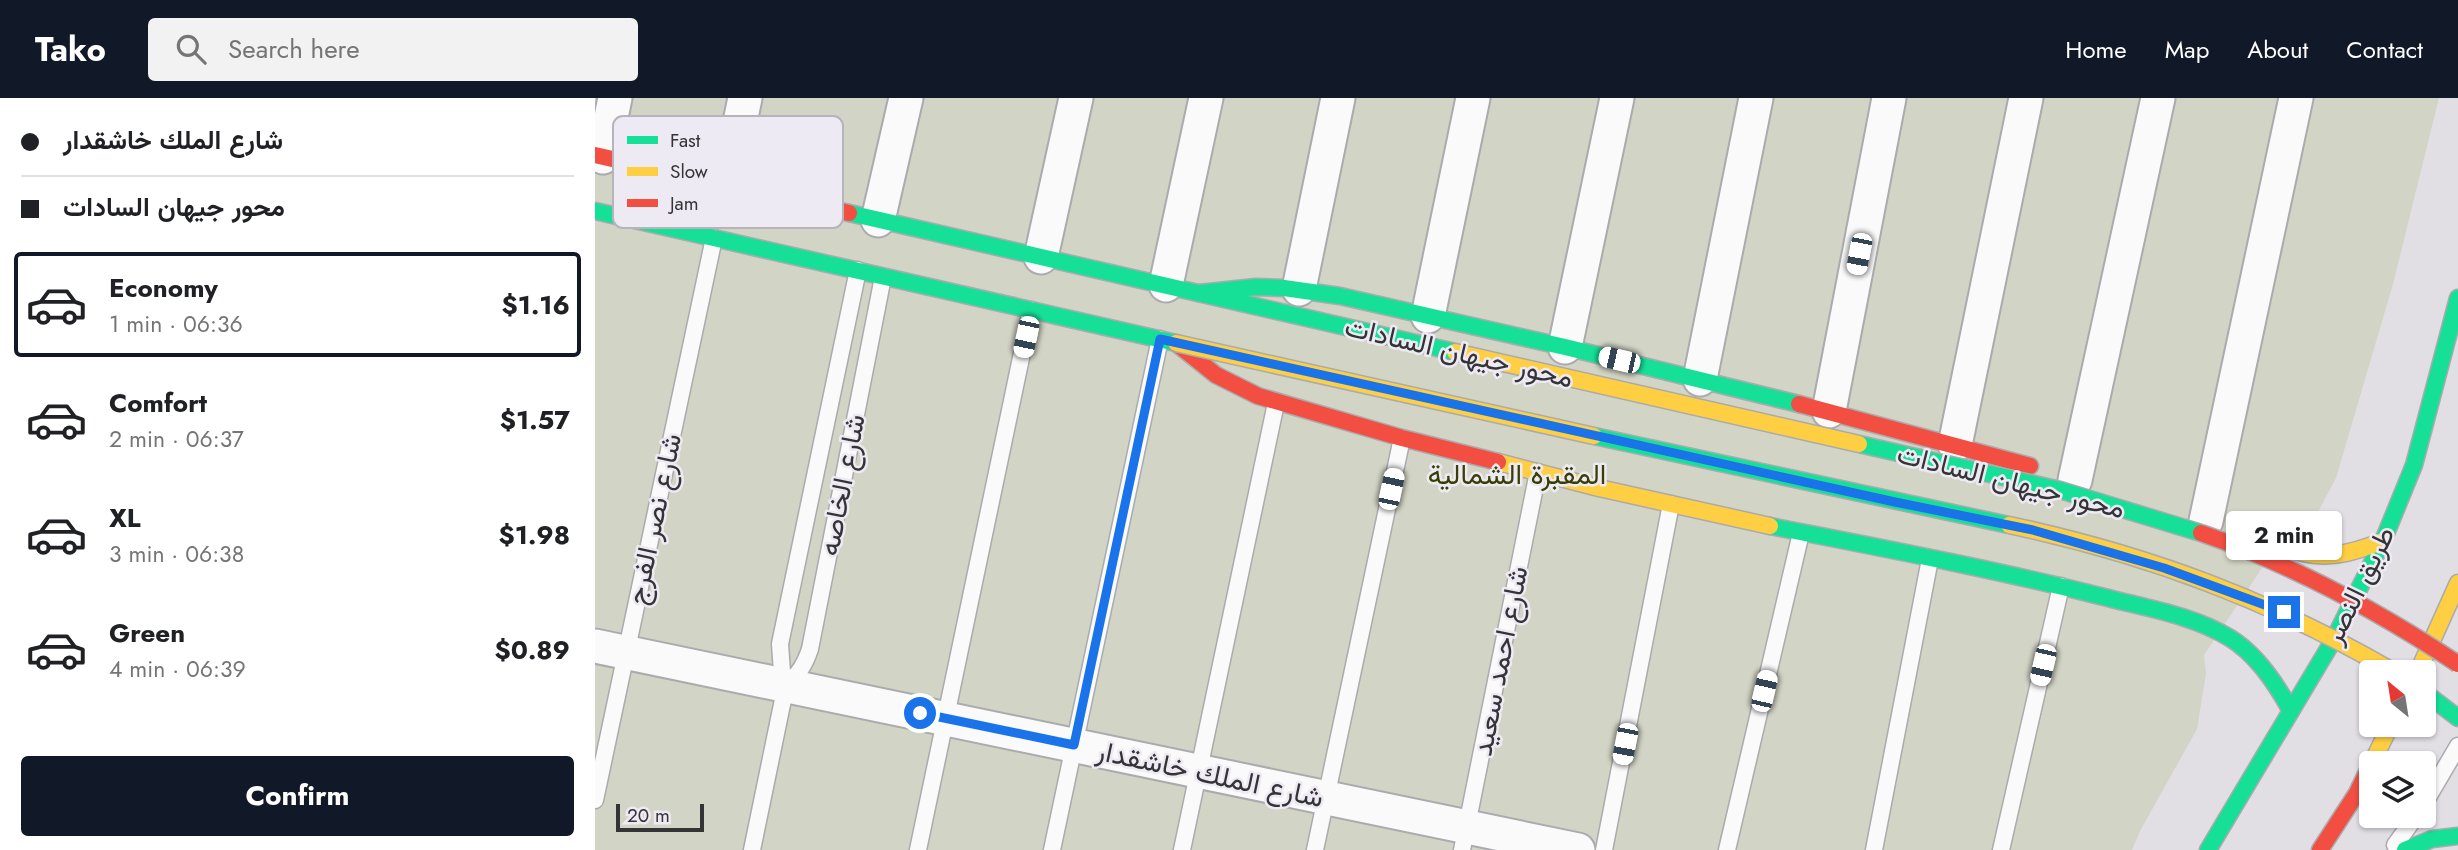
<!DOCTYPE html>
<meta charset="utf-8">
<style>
body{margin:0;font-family:Jost,Vazirmatn,sans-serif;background:#f2f2f2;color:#202124;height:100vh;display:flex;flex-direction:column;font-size:26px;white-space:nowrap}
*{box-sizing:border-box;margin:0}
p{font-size:23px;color:#757577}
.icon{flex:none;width:38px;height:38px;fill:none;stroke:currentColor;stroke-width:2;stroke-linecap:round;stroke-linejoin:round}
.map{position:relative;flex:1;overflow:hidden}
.panel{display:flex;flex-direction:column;background:#fff;width:595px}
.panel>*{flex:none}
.banner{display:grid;align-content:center;height:154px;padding:0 21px;background:#fff}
.needle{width:46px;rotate:330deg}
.controls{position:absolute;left:1764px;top:562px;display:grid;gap:14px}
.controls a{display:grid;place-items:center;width:77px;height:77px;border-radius:7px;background:#fff;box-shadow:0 2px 5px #0004;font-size:35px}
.scale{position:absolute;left:21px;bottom:18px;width:88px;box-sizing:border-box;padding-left:7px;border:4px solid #343336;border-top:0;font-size:19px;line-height:24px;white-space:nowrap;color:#343336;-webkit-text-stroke:5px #eeeaf4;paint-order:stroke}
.end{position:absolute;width:32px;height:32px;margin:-16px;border:9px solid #1a73e8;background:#fff;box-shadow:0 0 0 4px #fff}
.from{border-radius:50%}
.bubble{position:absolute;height:49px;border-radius:7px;background:#fff;box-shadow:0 2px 5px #0004;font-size:23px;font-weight:700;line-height:49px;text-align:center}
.car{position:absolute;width:21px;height:42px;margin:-21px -10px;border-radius:9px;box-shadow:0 0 5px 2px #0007;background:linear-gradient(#fff 24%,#345 0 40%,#fff 0 76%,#345 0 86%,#fff 0)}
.banner b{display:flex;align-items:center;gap:24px;height:66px;font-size:26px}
.banner b+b{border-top:2px solid #e0e0e0}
.banner i{width:18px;height:18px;background:#202124}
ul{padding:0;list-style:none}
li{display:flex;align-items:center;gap:21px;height:105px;margin:0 14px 10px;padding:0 7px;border:4px solid transparent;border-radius:7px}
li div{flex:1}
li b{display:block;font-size:26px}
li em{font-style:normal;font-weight:700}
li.on{border-color:#111827}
li>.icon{width:63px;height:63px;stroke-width:1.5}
.cta{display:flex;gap:14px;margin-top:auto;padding:14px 21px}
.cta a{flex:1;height:80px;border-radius:7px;background:#111827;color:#fff;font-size:28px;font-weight:700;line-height:80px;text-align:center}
header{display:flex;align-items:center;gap:42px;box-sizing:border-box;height:98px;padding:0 35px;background:#111827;color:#fff}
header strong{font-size:33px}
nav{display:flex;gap:38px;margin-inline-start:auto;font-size:24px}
.search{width:490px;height:63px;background:#f2f2f2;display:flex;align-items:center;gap:18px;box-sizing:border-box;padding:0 24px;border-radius:7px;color:#757577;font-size:26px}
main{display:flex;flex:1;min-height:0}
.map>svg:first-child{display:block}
</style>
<header>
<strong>Tako</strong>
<div class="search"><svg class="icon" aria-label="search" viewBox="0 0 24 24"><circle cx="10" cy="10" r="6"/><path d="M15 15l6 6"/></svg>Search here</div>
<nav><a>Home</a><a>Map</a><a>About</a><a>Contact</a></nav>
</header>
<main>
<section class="panel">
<div class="banner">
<b><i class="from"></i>شارع الملك خاشقدار</b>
<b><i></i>محور جيهان السادات</b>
</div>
<ul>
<li class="on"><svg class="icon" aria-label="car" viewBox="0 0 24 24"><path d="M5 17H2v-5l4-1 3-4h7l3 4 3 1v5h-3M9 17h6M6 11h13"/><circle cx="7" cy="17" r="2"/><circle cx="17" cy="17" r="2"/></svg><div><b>Economy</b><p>1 min · 06:36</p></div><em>$1.16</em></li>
<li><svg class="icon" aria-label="car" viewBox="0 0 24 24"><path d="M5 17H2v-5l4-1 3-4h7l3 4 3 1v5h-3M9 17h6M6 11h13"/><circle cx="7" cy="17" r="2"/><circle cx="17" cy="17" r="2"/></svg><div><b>Comfort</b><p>2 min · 06:37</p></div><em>$1.57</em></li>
<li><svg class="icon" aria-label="car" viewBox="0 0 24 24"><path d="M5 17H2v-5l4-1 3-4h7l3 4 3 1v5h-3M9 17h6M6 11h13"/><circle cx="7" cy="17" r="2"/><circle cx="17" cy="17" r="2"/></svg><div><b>XL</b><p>3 min · 06:38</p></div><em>$1.98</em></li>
<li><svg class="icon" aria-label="car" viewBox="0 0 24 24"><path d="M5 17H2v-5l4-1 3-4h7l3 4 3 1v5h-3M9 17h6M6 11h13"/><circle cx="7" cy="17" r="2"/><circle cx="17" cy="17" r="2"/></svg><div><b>Green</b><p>4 min · 06:39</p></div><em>$0.89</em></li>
</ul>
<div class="cta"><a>Confirm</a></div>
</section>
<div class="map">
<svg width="1863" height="752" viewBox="0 0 1863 752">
<rect width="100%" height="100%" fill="#e1dfe4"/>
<!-- green -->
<path fill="#d2d4c5" d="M0 0H1844L1798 186 1741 380 1706 446 1681 449 1609 557 1611 575 1602 631 1545 733 1537 752H0Z"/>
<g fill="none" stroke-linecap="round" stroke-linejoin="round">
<defs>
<g id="lane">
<path d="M191 587C204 576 210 566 215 551L288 179"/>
<path d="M0 702 119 140"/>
<path d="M1829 706 1863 648"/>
<path d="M1800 747 1821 718"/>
<path d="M157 752 191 587 187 574 185 546 263 172"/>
<path d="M323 752 436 212"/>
<path d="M457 752 565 241"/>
<path d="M587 752 681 305"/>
<path d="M720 752 807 340"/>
<path d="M867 752 943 374"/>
<path d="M1009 752 1076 406"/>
<path d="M1132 752 1206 435"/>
<path d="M1279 752 1335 461"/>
<path d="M1406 752 1466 488"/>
</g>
<g id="street">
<path d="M8 59 20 0"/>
<path d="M132 87 150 0"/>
<path d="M283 122 311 0"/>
<path d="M446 159 481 0"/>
<path d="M571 187 611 0"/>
<path d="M704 191 743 0"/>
<path d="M833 218 878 0"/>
<path d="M970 249 1022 0"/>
<path d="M1105 281 1161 0"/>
<path d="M1234 313 1294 0"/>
<path d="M1360 347 1431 0"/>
<path d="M1480 382 1563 0"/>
<path d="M1611 423 1701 0"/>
<path d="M0 548 983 752"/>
</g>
<g id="fast">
<path d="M0 113 581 245"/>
<path d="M254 115 860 254"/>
<path d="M604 195 661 189 689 190 745 198 970 249 1204 306"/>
<path d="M1175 428C1287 450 1398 471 1509 499 1551 510 1597 517 1635 540 1661 556 1682 587 1696 613"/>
<path d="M1829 594 1863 620"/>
<path d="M1613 752 1739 541 1788 443 1819 367 1863 200"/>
<path d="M1810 752 1837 741 1863 738"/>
</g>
<g id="slow">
<path d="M903 364 1004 390 1175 428"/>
<path d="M1659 439C1715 459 1730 466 1788 443"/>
<path d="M1823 574 1863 485"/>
<path d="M1777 665 1796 626"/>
</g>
<g id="jam">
<path d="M0 57 254 115"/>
<path d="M581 245 621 277 663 298 807 340 903 364"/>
<path d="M1204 306 1435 368"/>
<path d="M1725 752 1762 695 1776 666"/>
</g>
</defs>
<!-- lane casing -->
<use href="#lane" stroke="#abaaad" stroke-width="19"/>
<!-- street casing -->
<use href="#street" stroke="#abaaad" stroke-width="37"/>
<!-- fast casing -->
<use href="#fast" stroke="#abaaad" stroke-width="19"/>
<!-- slow casing -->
<use href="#slow" stroke="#abaaad" stroke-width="19"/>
<!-- jam casing -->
<use href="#jam" stroke="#abaaad" stroke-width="19"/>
<!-- lane -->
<use href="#lane" stroke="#fafafb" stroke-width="16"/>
<!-- street -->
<use href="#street" stroke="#fafafb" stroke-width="33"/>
<!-- fast -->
<use href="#fast" stroke="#16e098" stroke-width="16"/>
<!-- slow -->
<use href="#slow" stroke="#ffcf43" stroke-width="16"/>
<!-- jam -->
<use href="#jam" stroke="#f24e42" stroke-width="16"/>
<defs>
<g id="fast-bridge">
<path d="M999 338 1414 427"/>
<path d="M1264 346 1465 392 1606 435"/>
</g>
<g id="slow-bridge">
<path d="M581 245 999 338"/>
<path d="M860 254 1264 346"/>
<path d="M1414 427C1554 457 1675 502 1799 574"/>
</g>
<path id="jam-bridge" d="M1606 435C1698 467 1782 512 1863 566"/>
</defs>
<!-- fast-bridge casing -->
<use href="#fast-bridge" stroke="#abaaad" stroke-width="19" stroke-linecap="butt"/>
<!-- slow-bridge casing -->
<use href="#slow-bridge" stroke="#abaaad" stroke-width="19" stroke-linecap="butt"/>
<!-- jam-bridge casing -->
<use href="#jam-bridge" stroke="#abaaad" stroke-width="19" stroke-linecap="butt"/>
<!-- fast-bridge -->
<use href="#fast-bridge" stroke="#16e098" stroke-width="16"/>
<!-- slow-bridge -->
<use href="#slow-bridge" stroke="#ffcf43" stroke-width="16"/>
<!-- jam-bridge -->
<use href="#jam-bridge" stroke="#f24e42" stroke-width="16"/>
</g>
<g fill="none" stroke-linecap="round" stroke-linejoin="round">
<!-- route -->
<path stroke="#1a73e8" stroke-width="9" d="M325 615 479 647 565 241 1300 404 1438 432 1569 470 1689 514"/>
</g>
<g text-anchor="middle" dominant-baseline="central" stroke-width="5" stroke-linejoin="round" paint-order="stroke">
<!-- street labels -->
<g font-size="28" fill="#343336" stroke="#eeeaf4">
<text transform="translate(864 254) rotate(13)">محور جيهان السادات</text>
<text transform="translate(1416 383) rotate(14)">محور جيهان السادات</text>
<text transform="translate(247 387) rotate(-79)">شارع الخاصه</text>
<text transform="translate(59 421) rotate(-78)">شارع نصر الفرج</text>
<text transform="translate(1764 487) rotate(-64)">طريق النصر</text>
<text transform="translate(905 563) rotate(-79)">شارع احمد سعيد</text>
<text transform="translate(615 676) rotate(12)">شارع الملك خاشقدار</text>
</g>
<!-- park labels -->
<g font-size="28" fill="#383f02" stroke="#eeeaf4">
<text x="922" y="376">المقبرة الشمالية</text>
</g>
</g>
<!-- legend -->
<rect x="18" y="18" width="230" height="112" rx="10" fill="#eeeaf4" stroke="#b6b3bb" stroke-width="2"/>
<rect x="32" y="38" width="31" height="8" fill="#16e098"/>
<rect x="32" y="69" width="31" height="9" fill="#ffcf43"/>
<rect x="32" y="101" width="31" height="8" fill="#f24e42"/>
<g font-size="19" fill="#343336">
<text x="75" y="49">Fast</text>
<text x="75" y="80">Slow</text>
<text x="75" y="112">Jam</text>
</g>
</svg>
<div class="controls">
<a><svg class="needle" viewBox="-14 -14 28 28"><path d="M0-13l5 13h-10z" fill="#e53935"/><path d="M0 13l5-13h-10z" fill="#757577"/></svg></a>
<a><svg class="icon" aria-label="layers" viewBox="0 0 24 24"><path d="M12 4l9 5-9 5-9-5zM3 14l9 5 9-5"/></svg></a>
</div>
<div class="scale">20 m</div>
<i class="end from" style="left:325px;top:615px"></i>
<i class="end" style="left:1689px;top:514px"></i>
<div class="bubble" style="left:1631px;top:413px;width:116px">2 min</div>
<i class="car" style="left:1264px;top:156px;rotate:191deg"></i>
<i class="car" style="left:431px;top:239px;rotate:192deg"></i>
<i class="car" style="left:1024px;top:262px;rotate:283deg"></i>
<i class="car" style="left:796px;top:391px;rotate:12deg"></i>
<i class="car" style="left:1448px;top:567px;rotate:193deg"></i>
<i class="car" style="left:1169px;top:593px;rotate:13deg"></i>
<i class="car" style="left:1030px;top:646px;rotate:191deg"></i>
</div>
</main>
